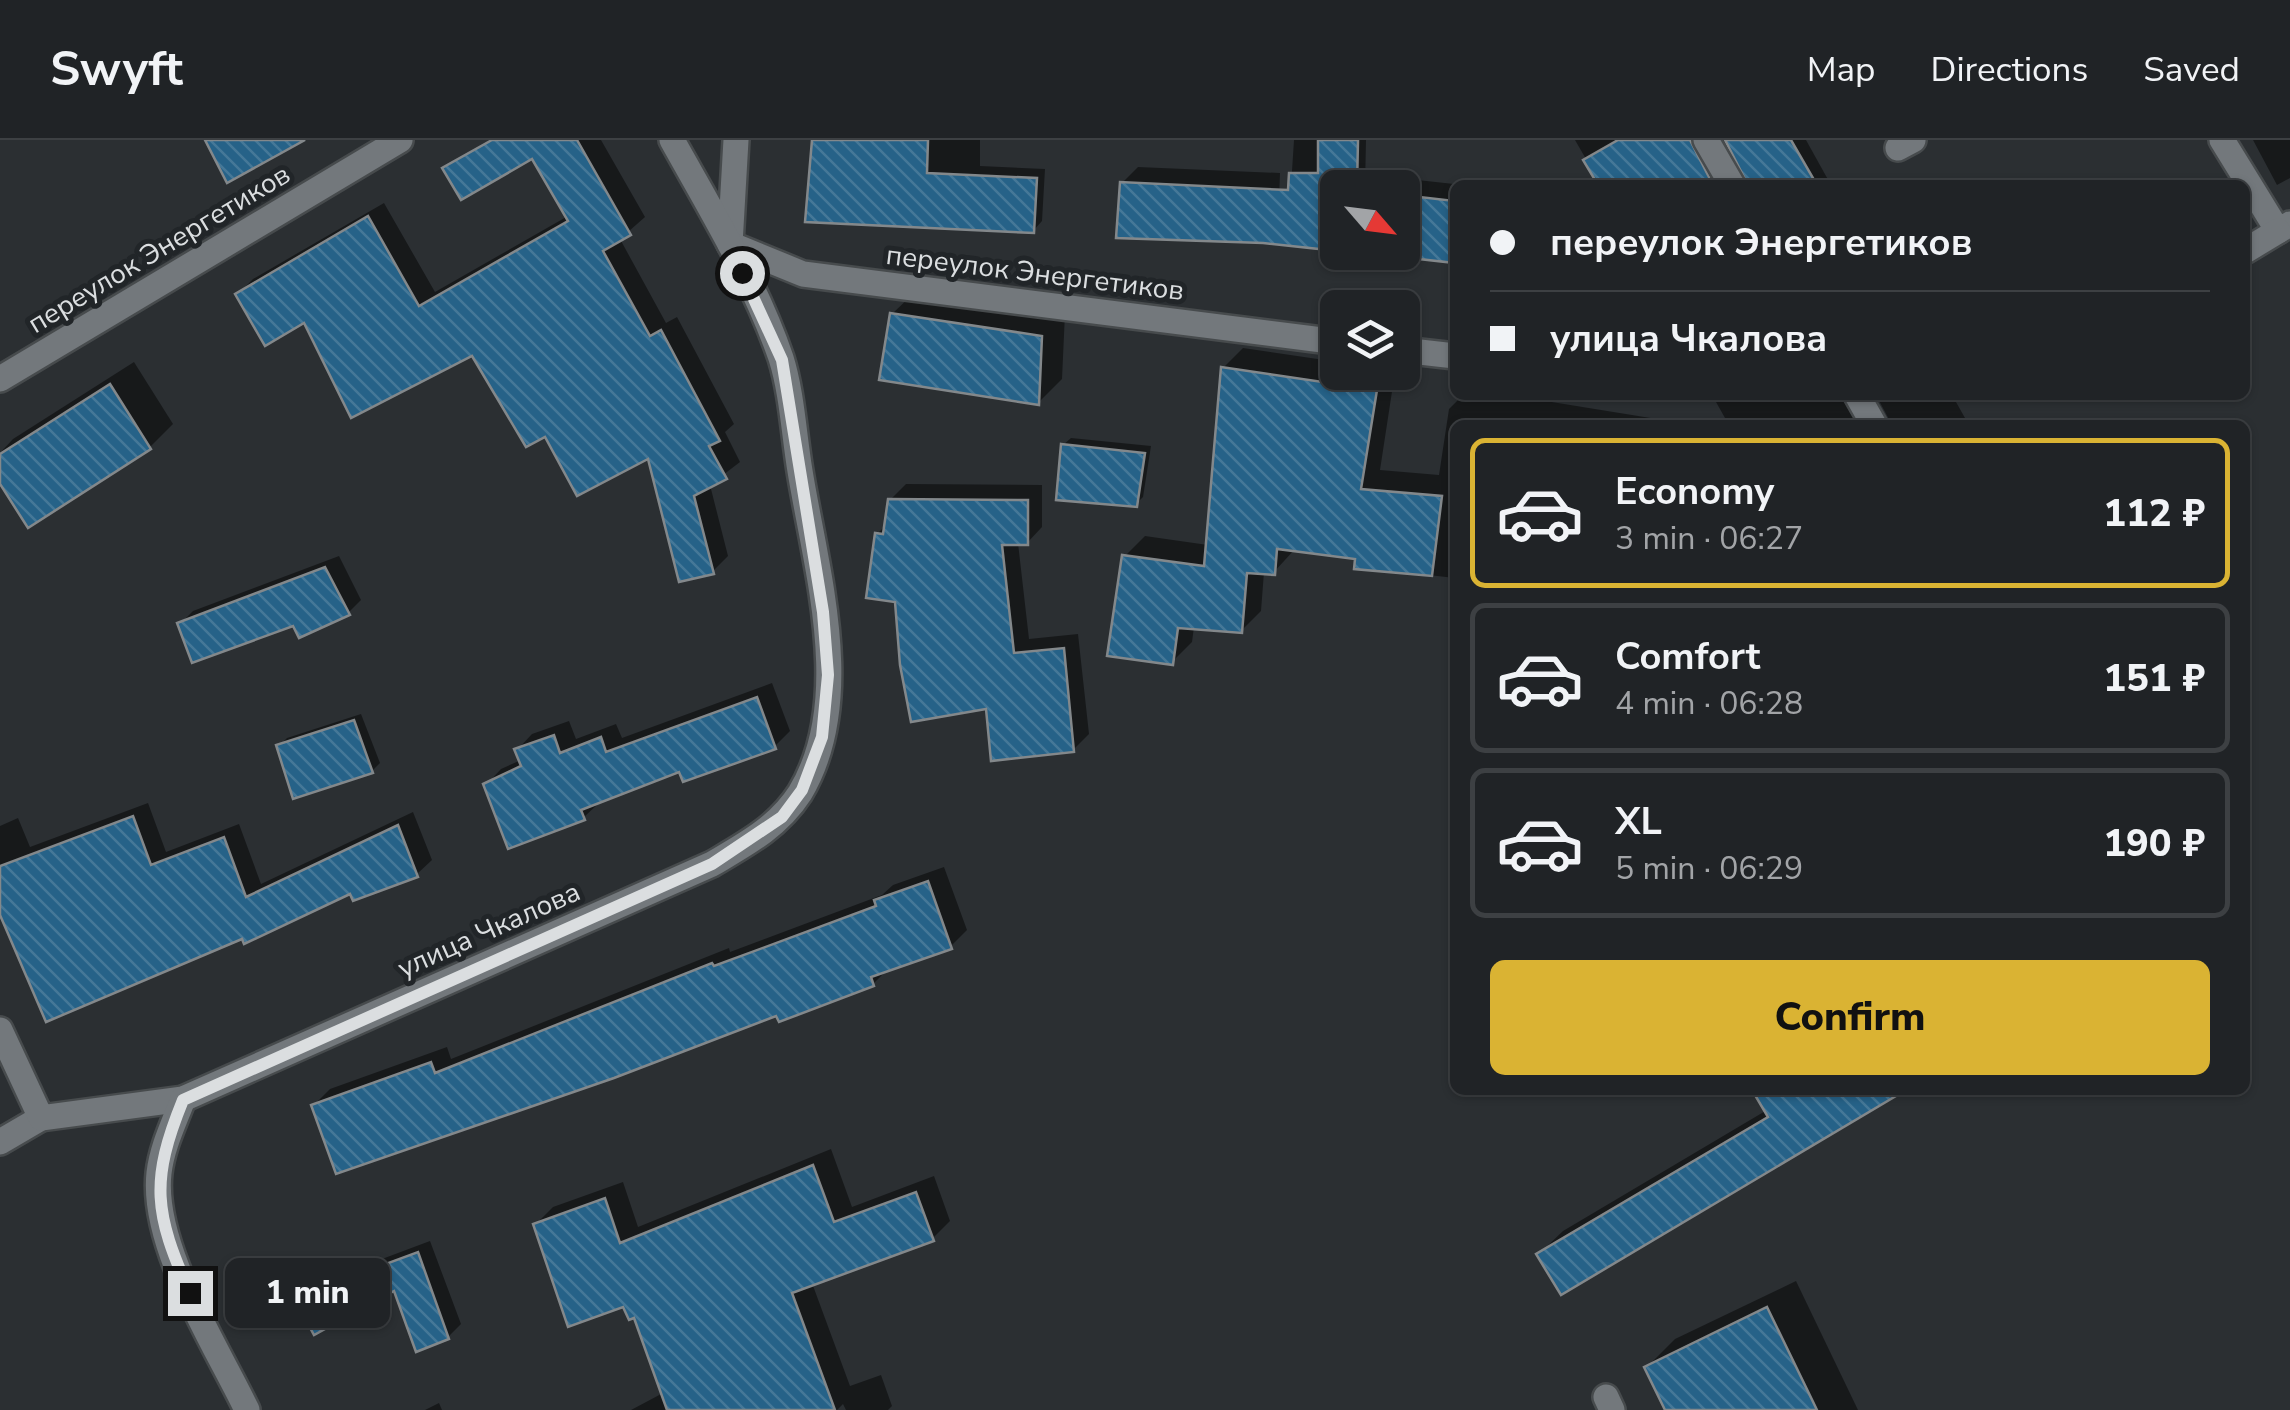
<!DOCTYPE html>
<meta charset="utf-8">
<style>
body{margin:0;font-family:"Nunito Sans",sans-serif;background:#2d2f32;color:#f1f3f6;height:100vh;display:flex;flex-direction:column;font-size:38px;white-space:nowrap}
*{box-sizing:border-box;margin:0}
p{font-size:32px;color:#a2a4a7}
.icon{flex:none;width:55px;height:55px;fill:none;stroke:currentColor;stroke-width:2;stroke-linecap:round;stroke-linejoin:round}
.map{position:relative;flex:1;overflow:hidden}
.drawer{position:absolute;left:1450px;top:280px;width:800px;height:675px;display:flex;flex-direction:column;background:#202326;border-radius:15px;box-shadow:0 2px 8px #0004,0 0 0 2px #3d4043}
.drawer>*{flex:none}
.hud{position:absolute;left:1450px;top:40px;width:800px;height:220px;border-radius:15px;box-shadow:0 2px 8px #0004,0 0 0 2px #3d4043;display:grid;align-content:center;height:220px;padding:0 40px;background:#202326}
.needle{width:65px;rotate:118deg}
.tools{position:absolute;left:1320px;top:30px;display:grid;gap:20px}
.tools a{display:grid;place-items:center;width:100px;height:100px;border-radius:15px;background:#202326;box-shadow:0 2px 8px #0004,0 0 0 2px #3d4043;font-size:50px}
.end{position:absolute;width:45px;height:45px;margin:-22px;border:12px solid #dbdee0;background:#111;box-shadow:0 0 0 5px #111}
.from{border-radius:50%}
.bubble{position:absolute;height:70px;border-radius:15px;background:#202326;box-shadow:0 2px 8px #0004,0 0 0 2px #3d4043;font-size:32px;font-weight:800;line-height:70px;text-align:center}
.hud b{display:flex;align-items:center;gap:35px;height:95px;font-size:38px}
.hud b+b{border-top:2px solid #3d4043}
.hud i{width:25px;height:25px;background:#f1f3f6}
ul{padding:18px 0 0;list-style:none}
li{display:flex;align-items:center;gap:30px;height:150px;margin:0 20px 15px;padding:0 20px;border:5px solid #3d4043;border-radius:15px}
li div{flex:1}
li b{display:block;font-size:38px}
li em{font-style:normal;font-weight:800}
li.current{border-color:#dab333}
li>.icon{width:90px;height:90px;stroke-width:1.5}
.primary-button{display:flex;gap:20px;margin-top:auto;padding:20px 40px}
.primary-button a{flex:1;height:115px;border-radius:15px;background:#dab333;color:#111;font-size:40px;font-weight:800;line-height:115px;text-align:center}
header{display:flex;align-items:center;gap:60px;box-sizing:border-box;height:140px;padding:0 50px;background:#202326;border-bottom:2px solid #3d4043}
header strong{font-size:48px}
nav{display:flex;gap:55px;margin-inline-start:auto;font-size:35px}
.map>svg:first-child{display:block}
</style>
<header>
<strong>Swyft</strong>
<nav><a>Map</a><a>Directions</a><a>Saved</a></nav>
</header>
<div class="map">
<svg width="2290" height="1270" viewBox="0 0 2290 1270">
<defs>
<pattern id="building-back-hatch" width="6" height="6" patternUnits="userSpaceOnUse" patternTransform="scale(2.5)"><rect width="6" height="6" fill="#266288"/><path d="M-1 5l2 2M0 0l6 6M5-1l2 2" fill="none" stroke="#457898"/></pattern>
</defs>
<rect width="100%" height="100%" fill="#2b2f32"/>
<!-- shadow -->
<g fill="#0007">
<path d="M524 0H601L645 77 620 99 666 183 677 177 734 284 725 292 740 322 710 345 728 416 713 431 649 315 546 293 473 213 305 180 238 154 253 139 384 63 435 152 568 76Z"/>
<path d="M814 0H980V26L1045 29 1042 81 1033 91Z"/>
<path d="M1294 0H1366L1365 48H1338L1289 77Z"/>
<path d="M1575 0H1702L1728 45H1601Z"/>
<path d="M1727 0H1806L1831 45H1750Z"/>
<path d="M2253 0H2290V38L2277 45Z"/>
<path d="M1138 27 1280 33 1278 87 1122 43Z"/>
<path d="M1381 36 1463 45H1455V121L1402 112V48H1369Z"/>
<path d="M916 151 1065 173 1062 239 1039 262 892 174Z"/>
<path d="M1243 208 1338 222V232H1395L1380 330 1439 335 1449 269 1463 255H1509L1669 281 1668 285H1455V438L1357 427 1358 417 1295 409 1274 432H1264L1261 471 1241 491 1194 487 1192 502 1172 522 1125 416 1145 396 1208 405 1223 228Z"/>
<path d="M134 222 173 284 150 307 0 340V313L13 299Z"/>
<path d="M1712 255H1853L1871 285H1729Z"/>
<path d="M1876 255H1952L1969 285H1892Z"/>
<path d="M1071 298 1151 306 1143 357 1136 364 1063 305Z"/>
<path d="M906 344 1042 345V387L1027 403H1018L1029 499 1078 494 1089 594 1073 610 988 566 897 460 877 394 887 384 890 360Z"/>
<path d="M339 416 361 460 348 473 295 483 180 484 193 471Z"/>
<path d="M772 543 790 591 775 606 681 628 599 663 583 678 486 645 501 629 521 620 517 610 532 594 569 581 576 599 616 584 622 598Z"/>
<path d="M361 574 380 623 372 631 279 606 287 598Z"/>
<path d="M148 663 166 712 239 684 261 744 413 672 432 720 417 734 351 750 243 795 0 769V686L18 678 30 707Z"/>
<path d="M944 727 967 790 951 806 888 829 873 844 778 872 314 965 330 949 447 907 451 919 729 808 730 812 882 755 893 745Z"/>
<path d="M1755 950H1901L1539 1114 1563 1091 1767 970Z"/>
<path d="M831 1009 852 1067 934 1036 950 1081 933 1098 812 1143 850 1246 881 1235 892 1266 888 1270H846L843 1264 837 1270H631L663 1253 635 1175 535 1085 553 1067 623 1042 638 1087Z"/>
<path d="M430 1101 461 1184 448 1197 395 1147 297 1158 310 1146Z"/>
<path d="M1796 1141 1858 1270H1667L1647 1227 1675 1199Z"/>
<path d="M439 1263 442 1270H425Z"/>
</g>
<!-- building -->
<g fill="url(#building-back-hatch)" stroke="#83888b" stroke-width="2.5">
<path d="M205 0H305L227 43Z"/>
<path d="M492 0H577L631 95 603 111 650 196 661 190 720 301 709 306 727 339 694 356 714 434 679 442 648 319 577 356 545 297 526 307 472 216 351 278 304 183 265 206 235 154 368 76 419 166 568 81 532 19 461 60 442 28Z"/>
<path d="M812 0H928L927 33 1037 38 1034 93 805 82Z"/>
<path d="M1318 0H1358L1357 48H1338V111L1263 103 1116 98 1120 42 1288 50 1289 33H1318Z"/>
<path d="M1618 0H1690L1713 45H1598L1583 20Z"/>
<path d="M1725 0H1791L1817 45H1748Z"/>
<path d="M1402 55 1455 61V123L1356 112H1402Z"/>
<path d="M890 173 1042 196 1039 265 879 240Z"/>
<path d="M1221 227 1377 250 1361 349 1442 356 1432 436 1354 429 1355 419 1277 409 1275 435 1247 433 1242 493 1178 488 1173 525 1107 516 1122 415 1204 426Z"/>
<path d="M110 244 151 309 28 388 0 344V314Z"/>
<path d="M1061 304 1145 313 1137 367 1056 360Z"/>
<path d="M888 359 1028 360V405H1002L1014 513 1064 508 1074 612 991 621 986 569 911 582 900 525 895 462 866 458 875 393 883 394Z"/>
<path d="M325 427 350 475 299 498 293 486 192 523 177 483Z"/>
<path d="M757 557 776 609 683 642 679 632 581 670 585 680 508 709 483 644 521 626 514 609 554 595 560 613 601 597 606 612Z"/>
<path d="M354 580 373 633 293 659 276 605Z"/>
<path d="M133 676 151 725 224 697 246 757 398 685 418 737 353 761 350 754 244 804 242 799 46 882 0 775V726Z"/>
<path d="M928 741 952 809 871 837 874 846 779 882 776 876 614 938 336 1034 311 965 431 922 435 933 712 823 714 826 876 766 874 760Z"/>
<path d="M1752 950H1906L1561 1155 1536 1114 1768 977Z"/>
<path d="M813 1025 834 1082 916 1052 934 1101 792 1153 835 1270H667L634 1178 629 1180 623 1167 568 1187 533 1084 605 1058 620 1103Z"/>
<path d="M418 1112 449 1199 416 1212 394 1151 314 1195 294 1158Z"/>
<path d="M1767 1167 1817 1270H1665L1644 1227Z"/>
</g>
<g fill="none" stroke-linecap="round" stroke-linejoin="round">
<defs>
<g id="lane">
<path d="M1706 0 1732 45"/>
<path d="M2222 0 2278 91 2290 84"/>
<path d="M1898 8 1913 0"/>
<path d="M2245 111 2278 91"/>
<path d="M1857 255 1874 285"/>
<path d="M0 1002 41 978"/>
<path d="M1606 1257 1612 1270"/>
</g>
<g id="street">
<path d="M730 104 803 134 1338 202"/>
<path d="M730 104 736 0"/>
<path d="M1402 210 1455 216"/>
<path d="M0 239 400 0"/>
<path d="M0 890 41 978 183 959 712 724C746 704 778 687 800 653 856 560 816 430 800 331 794 295 792 253 781 218 755 142 711 70 672 0"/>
<path d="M183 959C174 983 162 1007 159 1033 151 1106 216 1205 247 1270"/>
</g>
</defs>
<!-- lane casing -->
<use href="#lane" stroke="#474b4d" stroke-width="30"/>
<!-- street casing -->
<use href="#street" stroke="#474b4d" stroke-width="30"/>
<!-- lane -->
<use href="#lane" stroke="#73787c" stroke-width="25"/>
<!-- street -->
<use href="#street" stroke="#73787c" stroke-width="25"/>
</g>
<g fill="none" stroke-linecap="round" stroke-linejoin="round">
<!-- route -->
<path stroke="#dbdee0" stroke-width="12" d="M190 1153C154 1073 150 1041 183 960L712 724 782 677 802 650 822 597 828 535 823 472 782 220 742 133"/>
</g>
<g text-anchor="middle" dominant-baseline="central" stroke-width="10" stroke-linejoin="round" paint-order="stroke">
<!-- street labels -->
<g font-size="28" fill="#dbdee0" stroke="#212528">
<text transform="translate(159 109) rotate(-31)">переулок Энергетиков</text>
<text transform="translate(1035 133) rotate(7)">переулок Энергетиков</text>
<text transform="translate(489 790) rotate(-24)">улица Чкалова</text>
</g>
</g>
</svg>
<div class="tools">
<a><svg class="needle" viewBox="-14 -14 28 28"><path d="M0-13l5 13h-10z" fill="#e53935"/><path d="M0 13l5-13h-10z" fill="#a2a4a7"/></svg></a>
<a><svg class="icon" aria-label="layers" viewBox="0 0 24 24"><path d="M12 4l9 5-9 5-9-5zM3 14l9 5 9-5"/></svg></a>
</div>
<i class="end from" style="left:742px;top:133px"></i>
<i class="end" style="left:190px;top:1153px"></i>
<div class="bubble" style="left:225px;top:1118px;width:165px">1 min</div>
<div class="hud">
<b><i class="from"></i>переулок Энергетиков</b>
<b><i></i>улица Чкалова</b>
</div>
<section class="drawer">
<ul>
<li class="current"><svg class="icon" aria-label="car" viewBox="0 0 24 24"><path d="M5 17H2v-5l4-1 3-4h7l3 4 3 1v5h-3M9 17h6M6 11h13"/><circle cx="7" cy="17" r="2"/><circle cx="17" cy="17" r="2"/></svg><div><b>Economy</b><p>3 min · 06:27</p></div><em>112 ₽</em></li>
<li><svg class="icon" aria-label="car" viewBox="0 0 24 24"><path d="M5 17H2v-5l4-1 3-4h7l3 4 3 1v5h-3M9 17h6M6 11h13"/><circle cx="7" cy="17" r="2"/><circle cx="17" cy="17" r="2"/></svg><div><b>Comfort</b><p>4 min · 06:28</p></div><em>151 ₽</em></li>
<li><svg class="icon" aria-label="car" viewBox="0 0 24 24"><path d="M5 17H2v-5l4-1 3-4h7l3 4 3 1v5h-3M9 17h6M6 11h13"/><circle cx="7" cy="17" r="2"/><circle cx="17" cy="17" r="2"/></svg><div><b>XL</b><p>5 min · 06:29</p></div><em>190 ₽</em></li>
</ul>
<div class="primary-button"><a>Confirm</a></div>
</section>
</div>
